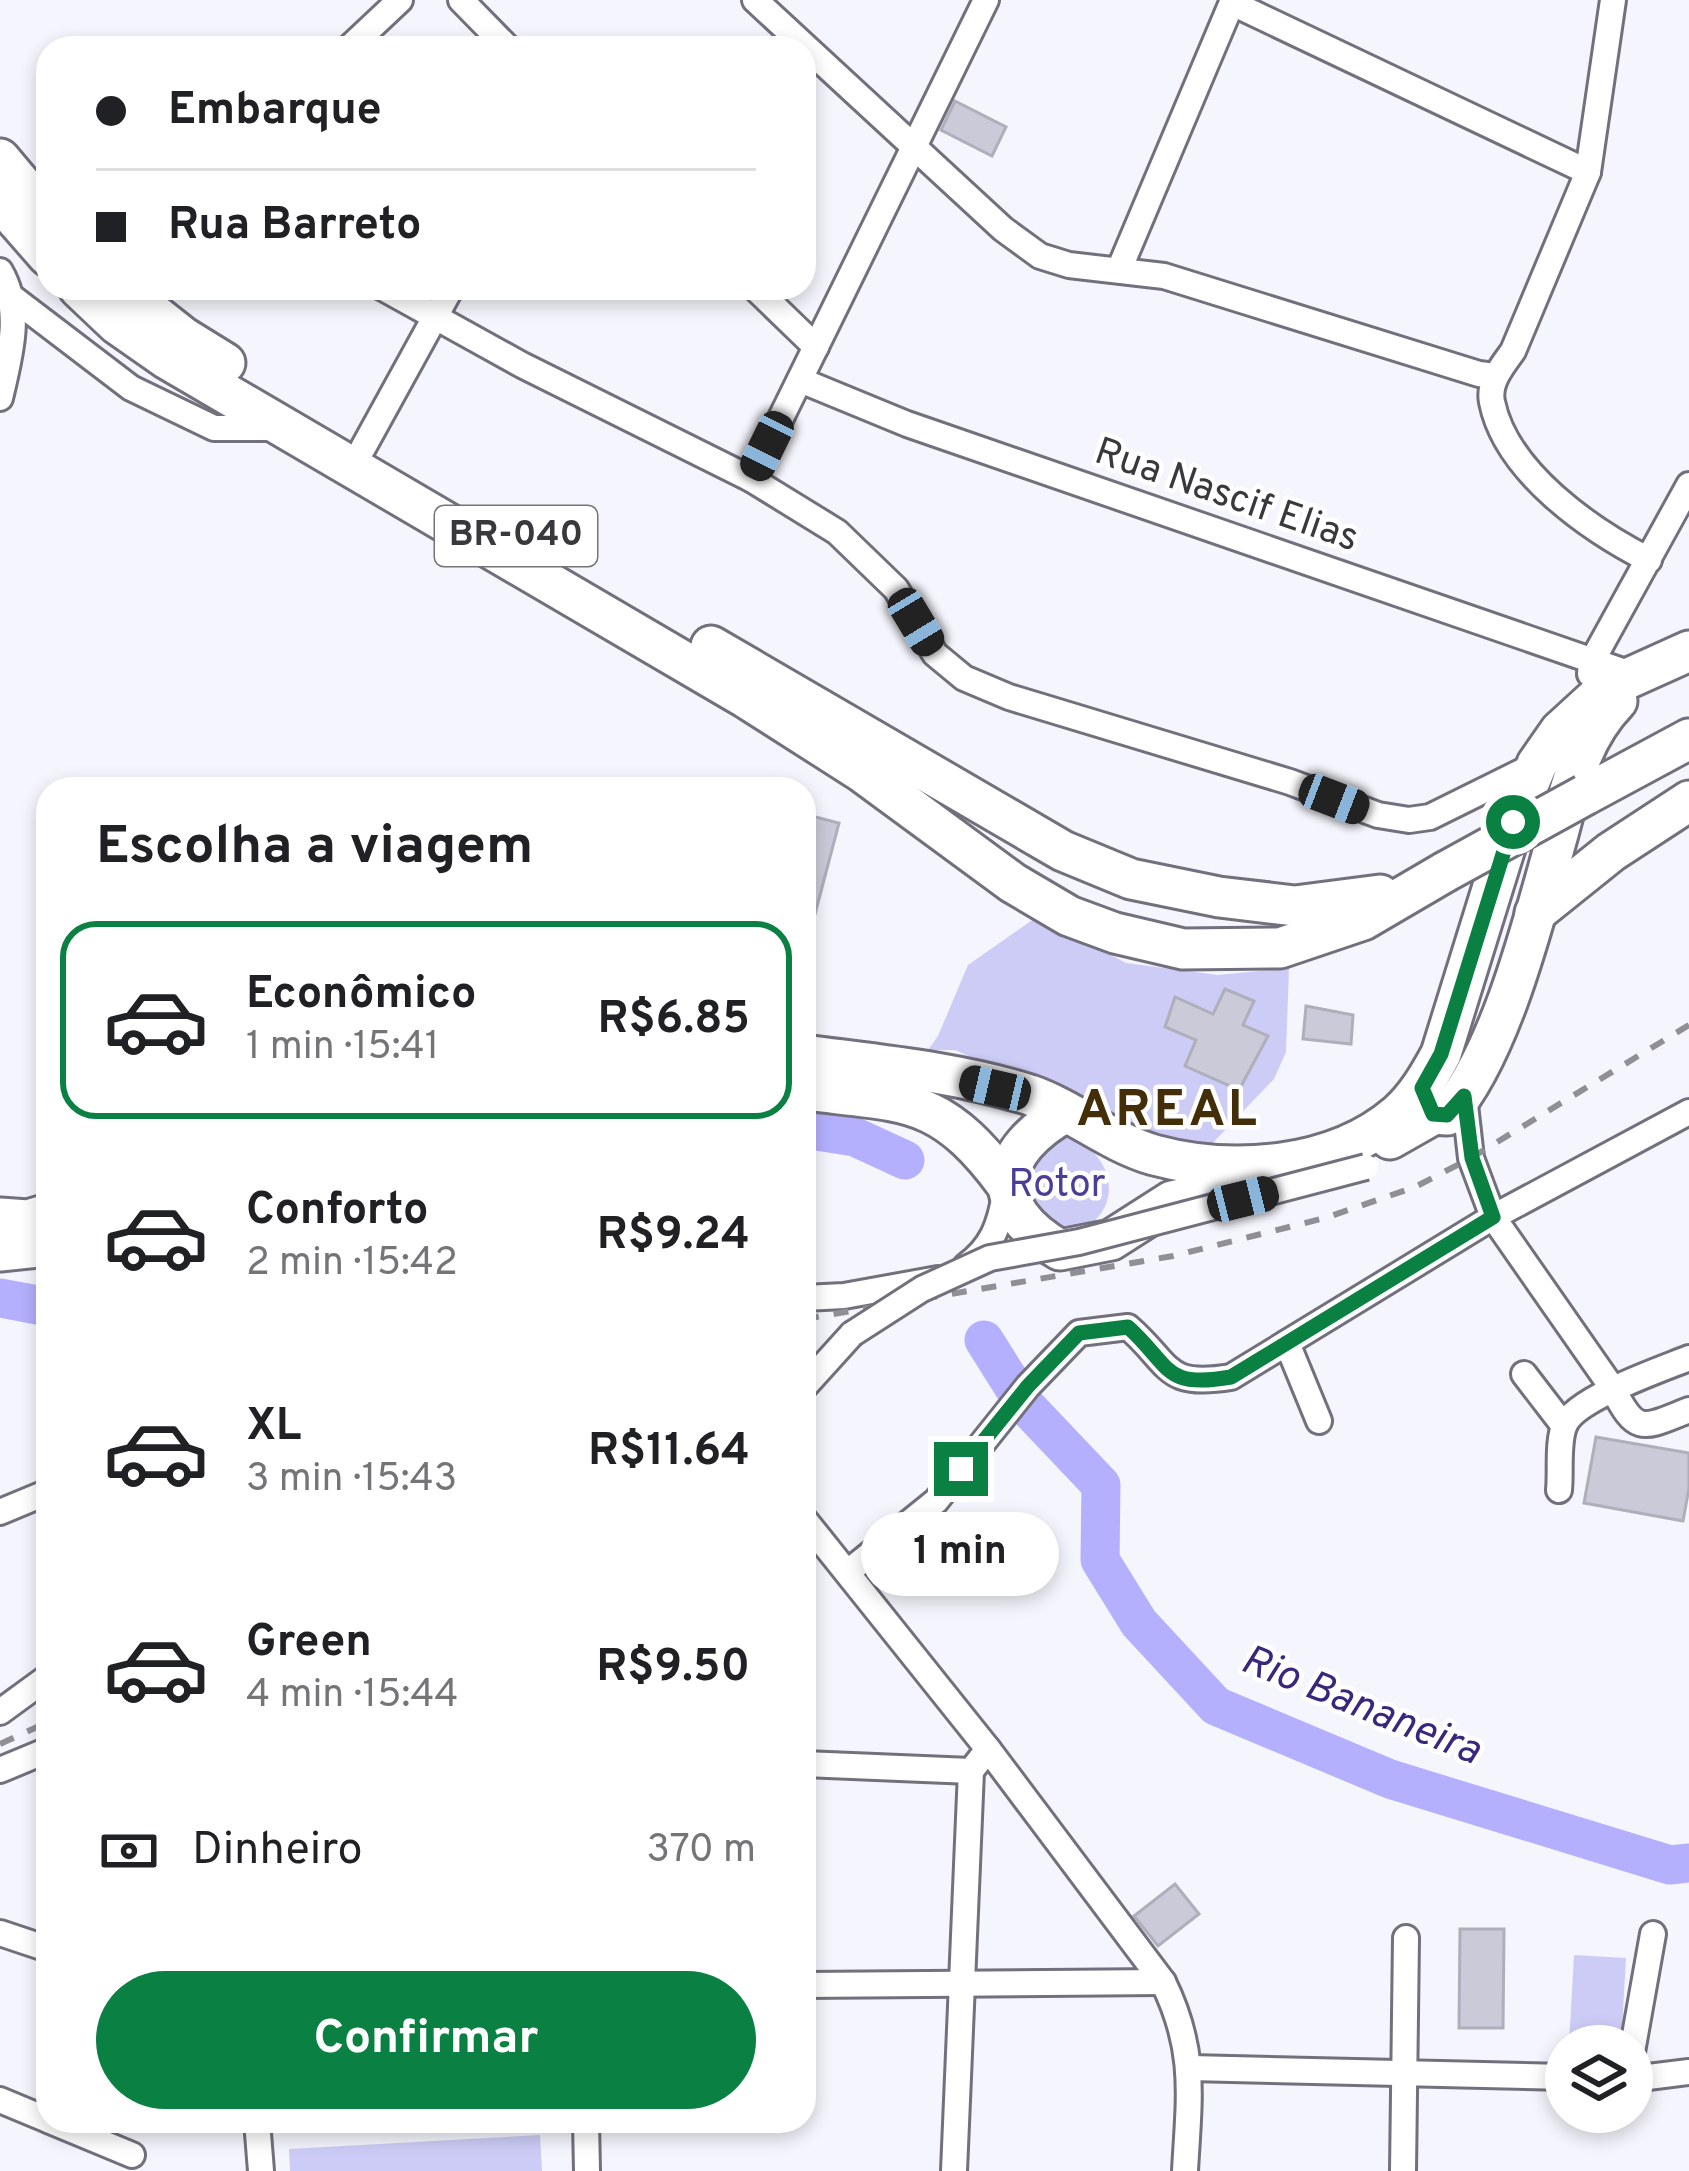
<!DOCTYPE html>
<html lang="pt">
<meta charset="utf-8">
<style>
body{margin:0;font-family:Overpass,sans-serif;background:#f2f2f2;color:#202124;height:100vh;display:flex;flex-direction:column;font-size:45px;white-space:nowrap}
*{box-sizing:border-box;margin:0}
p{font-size:39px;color:#757577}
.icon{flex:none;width:66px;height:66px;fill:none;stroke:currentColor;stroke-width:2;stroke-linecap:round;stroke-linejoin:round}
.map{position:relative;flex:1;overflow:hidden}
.panel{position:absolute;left:36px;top:777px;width:780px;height:1356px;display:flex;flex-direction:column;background:#fff;border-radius:36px;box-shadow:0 6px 18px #0003}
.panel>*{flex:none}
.banner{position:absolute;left:36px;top:36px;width:780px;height:264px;border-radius:36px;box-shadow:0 6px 18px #0003;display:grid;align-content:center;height:264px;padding:0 60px;background:#fff}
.tools{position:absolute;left:1545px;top:2025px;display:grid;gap:24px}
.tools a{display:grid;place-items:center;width:108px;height:108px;border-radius:50%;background:#fff;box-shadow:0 6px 18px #0003;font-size:60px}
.end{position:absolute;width:54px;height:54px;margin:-27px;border:15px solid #0b8043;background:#fff;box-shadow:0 0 0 6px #fff}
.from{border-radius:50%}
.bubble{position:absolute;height:84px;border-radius:42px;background:#fff;box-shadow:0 6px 18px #0003;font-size:39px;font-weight:700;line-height:84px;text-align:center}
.car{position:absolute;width:36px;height:72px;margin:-36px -18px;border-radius:15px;box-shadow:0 0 9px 3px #0007;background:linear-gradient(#222 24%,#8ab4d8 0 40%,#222 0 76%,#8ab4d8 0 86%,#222 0)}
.banner b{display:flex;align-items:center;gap:42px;height:114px;font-size:45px}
.banner b+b{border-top:3px solid #e0e0e0}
.banner i{width:30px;height:30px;background:#202124}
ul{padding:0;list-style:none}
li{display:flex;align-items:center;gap:36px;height:198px;margin:0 24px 18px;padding:0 36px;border:6px solid transparent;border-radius:36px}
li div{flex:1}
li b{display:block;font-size:45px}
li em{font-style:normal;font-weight:700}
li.current{border-color:#0b8043}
li>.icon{width:108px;height:108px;stroke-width:1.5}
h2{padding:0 60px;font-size:54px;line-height:144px}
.pay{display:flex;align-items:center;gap:30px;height:132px;padding:0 60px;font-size:45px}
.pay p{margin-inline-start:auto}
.action{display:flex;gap:24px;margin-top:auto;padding:24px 60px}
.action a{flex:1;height:138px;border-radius:72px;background:#0b8043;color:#fff;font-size:48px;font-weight:700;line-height:138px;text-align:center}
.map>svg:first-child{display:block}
</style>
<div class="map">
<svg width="1689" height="2171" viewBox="0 0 1689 2171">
<rect width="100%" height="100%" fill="#f5f5fd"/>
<!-- green -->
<g fill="#cdccf6">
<path d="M1038 916 1126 963 1218 975 1289 968 1286 1052 1274 1079 1205 1151 1170 1147 955 1050H928L938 1036 968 965Z"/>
<path d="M1050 1135C1108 1136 1131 1203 1083 1229 1072 1234 1057 1234 1044 1235L1011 1165Z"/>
<path d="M1574 1955 1626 1958 1621 2046 1569 2044Z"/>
<path d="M540 2135 542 2171H290L289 2149Z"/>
</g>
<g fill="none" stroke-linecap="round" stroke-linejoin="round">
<!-- river -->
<g stroke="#b5b0fd" stroke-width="39">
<path d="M804 1129 855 1137 905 1160"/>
<path d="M0 1298 48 1307"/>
<path d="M984 1340 1025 1405 1101 1485 1100 1560 1139 1623 1216 1706 1390 1779 1670 1865 1689 1863"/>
</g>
</g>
<!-- building -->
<g fill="#cbcad8" stroke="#afafbc" stroke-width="3">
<path d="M955 101 1006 127 992 156 941 130Z"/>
<path d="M804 814 839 823 810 933 804 932Z"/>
<path d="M1225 989 1254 1001 1243 1025 1268 1036 1239 1090 1185 1066 1196 1040 1165 1027 1175 997 1213 1014Z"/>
<path d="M1306 1006 1353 1015 1351 1044 1303 1039Z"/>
<path d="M1596 1437 1689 1453V1488L1683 1521 1584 1503Z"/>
<path d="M1175 1884 1199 1914 1158 1946 1134 1916Z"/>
<path d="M1460 1929H1504L1503 2028H1459Z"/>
</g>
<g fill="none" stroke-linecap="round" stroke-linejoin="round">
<defs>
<g id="minor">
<path d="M461 0 508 48"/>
<path d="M755 0 1003 229 1040 256 1069 265 1164 276 1479 374 1495 376"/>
<path d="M1613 0 1588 172 1513 351C1502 366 1488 383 1492 402 1506 472 1590 530 1649 560"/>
<path d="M1232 3 1588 172"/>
<path d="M349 48 400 0"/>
<path d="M1119 270 1233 0"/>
<path d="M0 271C23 310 10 356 0 398"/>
<path d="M383 288 522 365 751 479 837 532 896 589 935 654 964 678 1009 697 1290 782 1378 815 1409 820 1430 817 1535 765"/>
<path d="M755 288 816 347"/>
<path d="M9 295 131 388 214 428H279"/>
<path d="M800 380 907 424 1631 674"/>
<path d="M363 448 451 288"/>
<path d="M751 479 986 0"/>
<path d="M1590 674 1591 663 1689 485"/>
<path d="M1464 1096 1471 1158 1493 1217 1613 1389C1637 1436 1643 1428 1689 1410"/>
<path d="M966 1266C992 1247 1000 1225 1005 1194"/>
<path d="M804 1298 844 1296 938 1279"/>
<path d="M1287 1343 1319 1421"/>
<path d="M1524 1374 1564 1426"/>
<path d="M804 1387 852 1334"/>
<path d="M1559 1490C1561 1471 1557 1441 1565 1424 1577 1398 1662 1369 1689 1358"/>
<path d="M0 1512 48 1492"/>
<path d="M804 1519 988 1749 1163 1982C1197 2051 1189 2097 1185 2171"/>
<path d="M848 1572 936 1501 1028 1386 1079 1333 1128 1327C1172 1365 1163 1388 1231 1377L1493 1217 1689 1112"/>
<path d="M0 1712 48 1677"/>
<path d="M804 1764 971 1771"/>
<path d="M0 1770 48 1750"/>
<path d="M0 1933 48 1949"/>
<path d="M804 1985 1163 1982"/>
<path d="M1632 2052 1653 1934"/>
<path d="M1190 2068 1566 2077"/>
<path d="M1632 2079 1689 2072"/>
<path d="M0 2100 48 2120"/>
<path d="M50 2121 132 2155"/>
<path d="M257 2121 261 2171"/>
<path d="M586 2121 587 2171"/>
<path d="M954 2171 971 1771 988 1749"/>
<path d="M1403 2171 1406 1938"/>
</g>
<g id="trunk">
<path d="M0 159 48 216"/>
<path d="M0 201 48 256"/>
<path d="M79 288 117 324 167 359 746 698 862 772 1013 883 1069 916 1115 933 1183 949 1280 948 1363 920 1445 872"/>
<path d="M121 288 183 337 225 363"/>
<path d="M711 646 1063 851 1131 879 1219 897 1295 906 1380 895"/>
<path d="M1585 795 1689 739"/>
<path d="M1535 913 1611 852 1689 801"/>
<path d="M804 1055C879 1065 957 1072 1030 1095 1073 1110 1109 1142 1154 1155 1232 1176 1334 1169 1398 1114 1417 1097 1429 1076 1441 1054L1513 822 1537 764 1560 731 1607 688 1689 651"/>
<path d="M804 1090C909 1103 940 1095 1007 1185"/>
<path d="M1066 1112C996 1151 985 1207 1060 1250L1111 1240 1172 1201 1261 1181"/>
<path d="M1390 1139 1434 1114 1447 1115C1502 1053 1535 915 1558 834 1571 785 1581 738 1617 701"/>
<path d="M0 1218 28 1220 48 1214"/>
<path d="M0 1251 48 1246"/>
</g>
</defs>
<!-- minor casing -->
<use href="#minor" stroke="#71707c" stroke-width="30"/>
<!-- trunk casing -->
<use href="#trunk" stroke="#71707c" stroke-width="45"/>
<!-- minor -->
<use href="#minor" stroke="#fff" stroke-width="24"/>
<!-- trunk -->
<use href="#trunk" stroke="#fff" stroke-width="39"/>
<!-- rail -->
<g stroke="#8f8f95" stroke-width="6" stroke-dasharray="15 15" stroke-linecap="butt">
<path d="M804 1319 1173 1256 1325 1218 1415 1187 1471 1158 1689 1025"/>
<path d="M0 1744 48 1722"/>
</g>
<defs>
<path id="minor-bridge" d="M852 1334 922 1289 990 1258 1079 1242 1366 1167"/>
<path id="trunk-bridge" d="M1445 872 1585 795"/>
</defs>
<!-- minor-bridge casing -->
<use href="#minor-bridge" stroke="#71707c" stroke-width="30" stroke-linecap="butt"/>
<!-- trunk-bridge casing -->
<use href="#trunk-bridge" stroke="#71707c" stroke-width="45" stroke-linecap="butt"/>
<!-- minor-bridge -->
<use href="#minor-bridge" stroke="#fff" stroke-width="24"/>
<!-- trunk-bridge -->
<use href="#trunk-bridge" stroke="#fff" stroke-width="39"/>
</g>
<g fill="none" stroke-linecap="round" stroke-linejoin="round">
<!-- route -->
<path stroke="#0b8043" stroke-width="15" d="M961 1469 1028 1386 1079 1333 1128 1327C1171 1366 1163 1389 1231 1377L1493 1217 1472 1158 1464 1096 1447 1115 1433 1114 1422 1088 1441 1054 1513 822"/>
</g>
<g text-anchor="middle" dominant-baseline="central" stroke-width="9" stroke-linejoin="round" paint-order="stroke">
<!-- shield labels -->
<rect fill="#fff" stroke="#747477" stroke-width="3" x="435" y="506" width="162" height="60" rx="9"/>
<g font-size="36" font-weight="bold" fill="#38383d">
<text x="516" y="536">BR-040</text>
</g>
<!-- street labels -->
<g font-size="39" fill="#38383d" stroke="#fff">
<text transform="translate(1226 497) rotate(19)">Rua Nascif Elias</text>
</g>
<!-- park labels -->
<g font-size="39" fill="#4c3e96" stroke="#fff">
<text x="1057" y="1186">Rotor</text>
</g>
<!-- water labels -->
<g font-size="42" font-style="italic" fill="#38277c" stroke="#fff">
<text transform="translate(1360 1707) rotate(22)">Rio Bananeira</text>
</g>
<!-- district labels -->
<g font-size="51" font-weight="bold" letter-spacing="3" fill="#442e09" stroke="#fff">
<text x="1168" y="1112">AREAL</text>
</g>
</g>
</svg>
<div class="tools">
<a><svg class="icon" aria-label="layers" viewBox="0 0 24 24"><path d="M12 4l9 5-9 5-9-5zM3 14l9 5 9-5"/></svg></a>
</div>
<i class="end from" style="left:1513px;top:822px"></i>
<i class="end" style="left:961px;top:1469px"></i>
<div class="bubble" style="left:861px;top:1512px;width:198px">1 min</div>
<i class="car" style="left:767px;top:446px;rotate:206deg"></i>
<i class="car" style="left:916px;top:622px;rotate:149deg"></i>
<i class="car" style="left:1334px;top:799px;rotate:111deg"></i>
<i class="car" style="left:995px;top:1088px;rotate:283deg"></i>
<i class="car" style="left:1243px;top:1199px;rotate:76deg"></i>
<div class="banner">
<b><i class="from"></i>Embarque</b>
<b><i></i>Rua Barreto</b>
</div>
<section class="panel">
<h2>Escolha a viagem</h2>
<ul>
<li class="current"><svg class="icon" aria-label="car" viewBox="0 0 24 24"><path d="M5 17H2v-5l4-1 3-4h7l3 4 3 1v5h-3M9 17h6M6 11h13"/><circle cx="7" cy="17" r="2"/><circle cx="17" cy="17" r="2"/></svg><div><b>Econômico</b><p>1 min · 15:41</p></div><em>R$6.85</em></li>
<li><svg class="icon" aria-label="car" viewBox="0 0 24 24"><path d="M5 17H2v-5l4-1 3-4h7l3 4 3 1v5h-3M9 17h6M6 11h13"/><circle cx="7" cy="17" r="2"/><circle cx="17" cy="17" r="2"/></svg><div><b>Conforto</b><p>2 min · 15:42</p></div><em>R$9.24</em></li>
<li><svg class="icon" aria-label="car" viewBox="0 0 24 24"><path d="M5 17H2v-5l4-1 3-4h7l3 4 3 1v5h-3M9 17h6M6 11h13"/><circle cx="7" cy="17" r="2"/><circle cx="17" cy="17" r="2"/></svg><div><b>XL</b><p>3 min · 15:43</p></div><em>R$11.64</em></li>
<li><svg class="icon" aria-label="car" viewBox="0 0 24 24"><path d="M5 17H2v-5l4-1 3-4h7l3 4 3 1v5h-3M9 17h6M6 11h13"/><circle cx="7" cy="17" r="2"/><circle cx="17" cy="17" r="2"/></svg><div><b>Green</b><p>4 min · 15:44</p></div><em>R$9.50</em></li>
</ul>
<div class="pay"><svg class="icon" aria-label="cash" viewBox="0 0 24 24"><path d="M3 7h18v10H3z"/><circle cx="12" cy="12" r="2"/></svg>Dinheiro<p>370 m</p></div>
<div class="action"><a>Confirmar</a></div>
</section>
</div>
